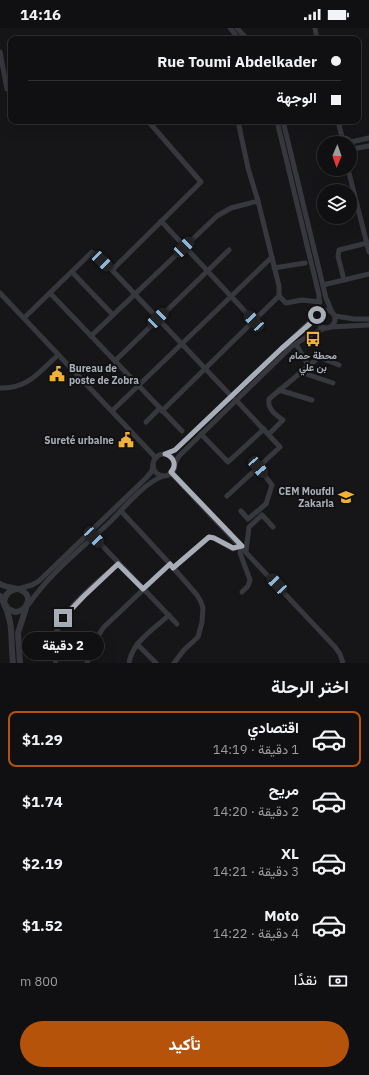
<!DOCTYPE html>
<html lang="ar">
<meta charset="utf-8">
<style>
body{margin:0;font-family:"IBM Plex Sans",Vazirmatn,sans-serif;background:#1e1e20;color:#f1f3f6;direction:rtl;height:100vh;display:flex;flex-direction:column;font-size:15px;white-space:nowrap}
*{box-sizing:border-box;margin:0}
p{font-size:13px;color:#9c9d9f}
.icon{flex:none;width:22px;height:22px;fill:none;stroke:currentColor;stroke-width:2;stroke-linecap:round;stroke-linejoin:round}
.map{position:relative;height:635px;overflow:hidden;direction:ltr}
.drawer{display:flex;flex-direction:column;background:#101012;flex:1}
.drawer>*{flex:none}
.guide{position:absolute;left:8px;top:8px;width:353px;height:88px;border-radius:8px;box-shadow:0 4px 16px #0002,0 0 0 1px #303032;direction:rtl;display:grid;align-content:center;height:88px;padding:0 20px;background:#101012}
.needle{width:26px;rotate:182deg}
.fabs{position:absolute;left:317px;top:108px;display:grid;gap:8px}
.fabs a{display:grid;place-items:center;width:40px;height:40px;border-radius:50%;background:#101012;box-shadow:0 4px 16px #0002,0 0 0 1px #303032;font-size:20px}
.end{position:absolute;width:18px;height:18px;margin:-9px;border:5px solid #a8adb8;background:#111;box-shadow:0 0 0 2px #111}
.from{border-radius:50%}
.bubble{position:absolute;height:28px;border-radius:14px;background:#101012;box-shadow:0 4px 16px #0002,0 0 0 1px #303032;font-size:13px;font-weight:800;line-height:28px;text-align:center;direction:rtl}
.car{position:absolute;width:12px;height:24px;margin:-12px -6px;border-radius:5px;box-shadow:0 0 3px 1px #0007;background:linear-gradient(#222 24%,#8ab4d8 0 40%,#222 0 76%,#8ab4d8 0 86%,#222 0)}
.guide b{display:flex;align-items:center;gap:14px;height:38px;font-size:15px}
.guide b+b{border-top:1px solid #303032}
.guide i{width:10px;height:10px;background:#f1f3f6}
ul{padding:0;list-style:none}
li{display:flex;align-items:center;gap:12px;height:56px;margin:0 8px 6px;padding:0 12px;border:2px solid transparent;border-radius:8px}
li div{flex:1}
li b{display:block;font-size:15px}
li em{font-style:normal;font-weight:800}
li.active{border-color:#b45309}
li>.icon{width:36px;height:36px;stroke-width:1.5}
h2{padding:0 20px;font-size:18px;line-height:48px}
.pay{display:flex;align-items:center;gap:10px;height:44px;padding:0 20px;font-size:15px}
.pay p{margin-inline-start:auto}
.cta{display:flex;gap:8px;margin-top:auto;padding:8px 20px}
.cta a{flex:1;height:46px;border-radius:24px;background:#b45309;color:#fff;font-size:16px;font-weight:800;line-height:46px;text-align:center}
.status{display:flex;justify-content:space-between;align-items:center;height:28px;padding:0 20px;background:#101012;direction:ltr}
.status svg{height:11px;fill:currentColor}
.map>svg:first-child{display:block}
</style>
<div class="status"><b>14:16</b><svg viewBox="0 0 49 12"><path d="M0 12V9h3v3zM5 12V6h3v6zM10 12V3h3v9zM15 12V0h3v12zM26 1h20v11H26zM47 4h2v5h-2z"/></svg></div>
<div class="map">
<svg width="369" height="635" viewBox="0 0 369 635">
<rect width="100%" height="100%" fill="#161618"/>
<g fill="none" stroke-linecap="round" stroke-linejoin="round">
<!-- minor -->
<g stroke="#37383d" stroke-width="5">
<path d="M230 0 239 11"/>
<path d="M237 0 247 11"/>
<path d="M315 0 317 11"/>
<path d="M0 24 7 61"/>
<path d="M277 93 319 267V285"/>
<path d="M283 93 326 270 332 284"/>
<path d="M338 93 342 109"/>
<path d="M351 114 369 110"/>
<path d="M333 115 339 110C346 109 351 111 352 119L350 126"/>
<path d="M352 121 369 118"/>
<path d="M348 141 369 224"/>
<path d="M161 193 254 293"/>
<path d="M274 240 305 235"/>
<path d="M112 242 232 369"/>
<path d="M72 244 113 287"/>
<path d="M344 252 338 228 339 222 367 215"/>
<path d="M323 257 369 246"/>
<path d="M0 265 156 430"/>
<path d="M50 265 182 403"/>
<path d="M279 268 286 275 302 272 320 274"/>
<circle cx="326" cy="291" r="9"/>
<path d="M335 288 354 291H369"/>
<path d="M24 290 92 224 112 242 201 154 148 93"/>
<path d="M331 299 369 297"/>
<path d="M91 308 217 188 231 180 258 173"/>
<path d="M296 316 308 337"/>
<path d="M115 333 229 222"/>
<path d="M300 344 333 355"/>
<path d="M0 360C28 361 39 344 58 327"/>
<path d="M279 362 312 372"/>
<path d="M112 383 272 229"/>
<path d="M162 383 279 268V258L258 173 248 140 238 93"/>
<path d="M146 394 160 380"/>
<path d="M201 406 228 434 264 401"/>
<path d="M269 406 283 392C276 387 267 381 269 371L318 330H321L339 337"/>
<path d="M165 426 175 422 317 287"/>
<circle cx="164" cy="437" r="11"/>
<path d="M174 437 179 428 291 319 308 308 325 300"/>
<path d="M171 445 335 619 340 626 343 635"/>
<path d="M227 468 280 419 236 372"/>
<path d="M121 483 170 536 197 567 201 574 203 580 202 594 198 609 184 622 174 635"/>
<path d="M241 483 248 491 266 476 272 457 258 439"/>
<path d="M94 509 177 596"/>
<path d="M246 523 249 499 262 487 273 499"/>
<path d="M173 540 209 509 214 510 233 521 242 518 240 525 250 552 248 558 242 564"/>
<path d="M18 561 32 557 39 553 146 450 152 443 153 436"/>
<path d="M28 577C50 545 82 520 110 494 125 479 143 456 163 448"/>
<path d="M137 616 156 635"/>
<path d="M56 635C41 594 92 560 118 536"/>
<path d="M87 635 97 610 103 600 170 536"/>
<path d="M129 635C132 614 154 601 169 587"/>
</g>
<!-- tertiary -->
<g stroke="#37383d" stroke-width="6">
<path d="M0 556C7 560 14 559 21 562 34 568 27 583 15 584L8 581 4 574C5 566 9 562 17 561"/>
<path d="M0 568C15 594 10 608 13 635"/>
<path d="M20 635 18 605 26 580"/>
</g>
</g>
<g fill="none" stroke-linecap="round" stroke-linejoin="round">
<!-- route -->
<path stroke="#a8adb8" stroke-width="5" d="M63 590 84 568 118 536 143 561 170 536 173 540 209 509 214 510 233 520 242 518 171 444C177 437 174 429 165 426L175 422 281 321 312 294 317 287"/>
</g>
<!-- icons -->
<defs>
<symbol id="bus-bare" viewBox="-9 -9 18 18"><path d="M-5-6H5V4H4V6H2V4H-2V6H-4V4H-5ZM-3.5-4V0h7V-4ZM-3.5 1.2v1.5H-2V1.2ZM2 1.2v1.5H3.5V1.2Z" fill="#f2b134" stroke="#111113" stroke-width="2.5" paint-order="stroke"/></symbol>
<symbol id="civic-bare" viewBox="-9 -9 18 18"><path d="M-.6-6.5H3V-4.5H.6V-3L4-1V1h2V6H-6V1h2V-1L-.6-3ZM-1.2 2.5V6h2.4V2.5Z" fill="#f2b134" stroke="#111113" stroke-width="2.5" paint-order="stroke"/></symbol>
<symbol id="school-bare" viewBox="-9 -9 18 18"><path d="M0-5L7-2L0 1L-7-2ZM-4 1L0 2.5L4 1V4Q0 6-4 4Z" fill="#f2b134" stroke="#111113" stroke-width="2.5" paint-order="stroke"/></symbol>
</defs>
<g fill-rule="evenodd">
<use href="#bus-bare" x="302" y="300" width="22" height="22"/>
<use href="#civic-bare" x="46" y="335" width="22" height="22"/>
<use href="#civic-bare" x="115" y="401" width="22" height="22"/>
<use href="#school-bare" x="335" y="458" width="22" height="22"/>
</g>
<g text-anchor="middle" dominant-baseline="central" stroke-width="4" stroke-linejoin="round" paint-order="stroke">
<!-- poi labels -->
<g font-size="10" font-weight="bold" fill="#a8adb8" stroke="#111113" text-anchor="end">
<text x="313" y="327" text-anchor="middle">محطة حمام<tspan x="313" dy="12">بن علي</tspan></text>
<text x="69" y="340" text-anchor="start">Bureau de<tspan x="69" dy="12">poste de Zobra</tspan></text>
<text x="114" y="412">Sureté urbaine</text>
<text x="334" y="463">CEM Moufdi<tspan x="334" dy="12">Zakaria</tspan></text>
</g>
</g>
</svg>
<div class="fabs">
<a><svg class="needle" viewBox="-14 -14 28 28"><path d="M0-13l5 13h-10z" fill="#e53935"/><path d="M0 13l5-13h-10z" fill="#9c9d9f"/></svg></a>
<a><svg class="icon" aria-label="layers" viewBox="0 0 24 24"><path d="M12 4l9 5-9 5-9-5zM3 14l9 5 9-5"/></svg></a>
</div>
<i class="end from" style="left:317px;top:287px"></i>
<i class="end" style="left:63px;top:590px"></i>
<div class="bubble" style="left:22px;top:604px;width:82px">2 دقيقة</div>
<i class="car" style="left:184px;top:219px;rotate:46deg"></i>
<i class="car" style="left:102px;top:233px;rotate:134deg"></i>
<i class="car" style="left:158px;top:290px;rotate:46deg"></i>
<i class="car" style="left:254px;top:293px;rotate:317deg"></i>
<i class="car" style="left:258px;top:439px;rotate:140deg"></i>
<i class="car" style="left:94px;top:509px;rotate:137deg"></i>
<i class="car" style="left:277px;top:556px;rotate:317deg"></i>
<div class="guide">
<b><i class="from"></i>Rue Toumi Abdelkader</b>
<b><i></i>الوجهة</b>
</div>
</div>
<section class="drawer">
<h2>اختر الرحلة</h2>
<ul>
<li class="active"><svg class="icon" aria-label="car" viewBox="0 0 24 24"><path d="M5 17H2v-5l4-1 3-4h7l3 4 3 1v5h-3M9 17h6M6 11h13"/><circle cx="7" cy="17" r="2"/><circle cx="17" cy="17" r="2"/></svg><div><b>اقتصادي</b><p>1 دقيقة · 14:19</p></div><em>$1.29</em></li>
<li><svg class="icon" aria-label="car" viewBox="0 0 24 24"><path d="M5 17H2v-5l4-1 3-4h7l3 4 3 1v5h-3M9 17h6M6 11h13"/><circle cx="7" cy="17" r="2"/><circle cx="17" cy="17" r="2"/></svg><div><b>مريح</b><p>2 دقيقة · 14:20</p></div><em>$1.74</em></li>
<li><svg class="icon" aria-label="car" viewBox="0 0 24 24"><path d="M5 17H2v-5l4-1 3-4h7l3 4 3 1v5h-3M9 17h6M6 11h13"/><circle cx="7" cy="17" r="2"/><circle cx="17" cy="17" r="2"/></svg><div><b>XL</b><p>3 دقيقة · 14:21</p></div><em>$2.19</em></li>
<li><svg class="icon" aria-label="car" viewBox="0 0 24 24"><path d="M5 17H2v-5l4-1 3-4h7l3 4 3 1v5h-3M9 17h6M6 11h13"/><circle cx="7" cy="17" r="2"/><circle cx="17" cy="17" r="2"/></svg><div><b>Moto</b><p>4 دقيقة · 14:22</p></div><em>$1.52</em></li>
</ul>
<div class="pay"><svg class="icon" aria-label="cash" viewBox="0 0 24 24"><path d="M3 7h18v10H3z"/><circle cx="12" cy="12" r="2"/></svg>نقدًا<p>800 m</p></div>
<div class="cta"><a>تأكيد</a></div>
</section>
